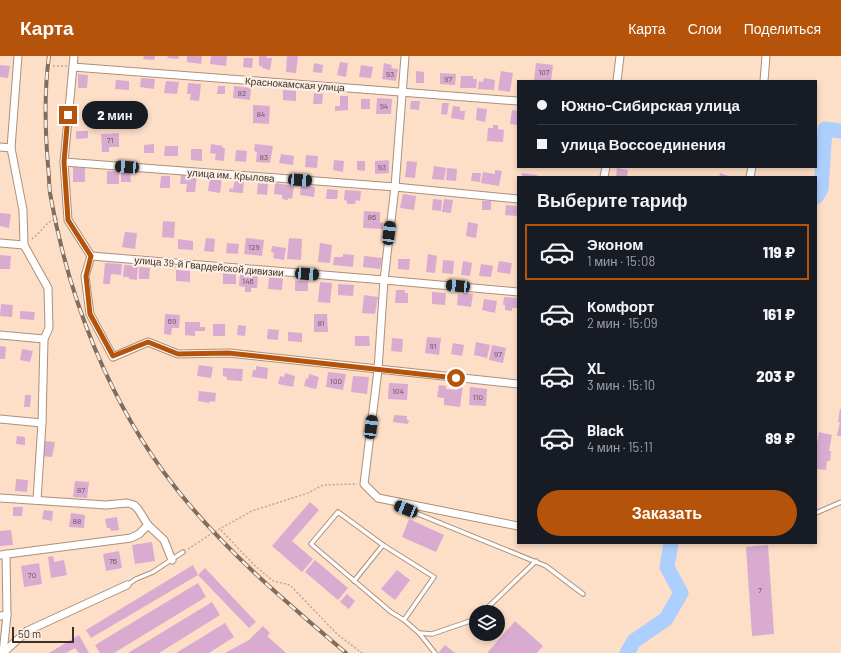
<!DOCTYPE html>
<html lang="ru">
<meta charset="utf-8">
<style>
body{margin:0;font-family:Barlow,sans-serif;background:#242831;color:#f1f3f6;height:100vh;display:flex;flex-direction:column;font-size:15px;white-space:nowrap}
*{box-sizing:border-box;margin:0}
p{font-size:13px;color:#9ea1a6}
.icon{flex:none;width:22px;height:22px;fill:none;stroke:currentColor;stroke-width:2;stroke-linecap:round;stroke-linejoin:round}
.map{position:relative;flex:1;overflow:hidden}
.drawer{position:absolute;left:517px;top:120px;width:300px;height:368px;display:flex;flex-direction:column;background:#171b24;border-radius:0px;box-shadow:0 2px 6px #0003}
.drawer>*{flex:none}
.hud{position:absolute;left:517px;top:24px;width:300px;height:88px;border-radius:0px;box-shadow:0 2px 6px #0003;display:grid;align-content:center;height:88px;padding:0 20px;background:#171b24}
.buttons{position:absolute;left:469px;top:549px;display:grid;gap:8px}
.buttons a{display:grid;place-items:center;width:36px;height:36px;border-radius:50%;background:#171b24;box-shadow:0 2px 6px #0003;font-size:20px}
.scale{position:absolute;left:12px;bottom:10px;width:62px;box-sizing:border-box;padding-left:4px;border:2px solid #3c3127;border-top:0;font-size:11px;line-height:14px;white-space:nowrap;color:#3c3127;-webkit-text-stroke:3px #fcf0e6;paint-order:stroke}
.end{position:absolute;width:18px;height:18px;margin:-9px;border:5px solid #b45309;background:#fff;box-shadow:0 0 0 2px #fff}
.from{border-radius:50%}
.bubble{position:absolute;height:28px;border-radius:14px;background:#171b24;box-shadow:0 2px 6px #0003;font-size:13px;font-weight:800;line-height:28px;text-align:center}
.car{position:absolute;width:12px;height:24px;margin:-12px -6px;border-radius:5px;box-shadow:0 0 3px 1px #0007;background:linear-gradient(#222 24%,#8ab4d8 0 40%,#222 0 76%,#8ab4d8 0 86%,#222 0)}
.hud b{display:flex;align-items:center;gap:14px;height:38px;font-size:15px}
.hud b+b{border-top:1px solid #363941}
.hud i{width:10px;height:10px;background:#f1f3f6}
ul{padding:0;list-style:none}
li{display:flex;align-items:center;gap:12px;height:56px;margin:0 8px 6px;padding:0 12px;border:2px solid transparent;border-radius:0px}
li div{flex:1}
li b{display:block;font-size:15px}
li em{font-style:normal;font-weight:800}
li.on{border-color:#b45309}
li>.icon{width:36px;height:36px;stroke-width:1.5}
h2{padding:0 20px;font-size:18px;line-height:48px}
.primary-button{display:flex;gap:8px;margin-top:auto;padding:8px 20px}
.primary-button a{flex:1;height:46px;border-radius:24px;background:#b45309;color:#fff;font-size:16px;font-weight:800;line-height:46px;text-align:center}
header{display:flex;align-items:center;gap:24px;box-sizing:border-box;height:56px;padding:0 20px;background:#b45309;color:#fff}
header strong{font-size:19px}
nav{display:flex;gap:22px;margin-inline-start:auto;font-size:14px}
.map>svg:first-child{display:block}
</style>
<header>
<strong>Карта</strong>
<nav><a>Карта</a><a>Слои</a><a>Поделиться</a></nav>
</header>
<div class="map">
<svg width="841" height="597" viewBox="0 0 841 597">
<rect width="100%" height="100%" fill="#fddec6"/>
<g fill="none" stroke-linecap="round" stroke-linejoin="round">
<!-- river -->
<g stroke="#adcffd" stroke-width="15">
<path d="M816 141 821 133 825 73 841 75"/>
<path d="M627 597 634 585 666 563 681 537 667 511 671 487"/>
</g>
</g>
<!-- building -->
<g fill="#d9abd1">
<path d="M144 0H155L154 4 143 3Z"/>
<path d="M168 0H179L178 3 167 2Z"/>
<path d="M187 0H202L201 8 187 6Z"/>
<path d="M211 0H227L226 10 210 8Z"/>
<path d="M259 0H266L267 2H272L270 14 262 12V10H259Z"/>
<path d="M287 0H298L296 17 286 16Z"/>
<path d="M244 2H253L252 12 243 11Z"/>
<path d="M340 6 348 7 346 21 337 19Z"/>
<path d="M314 7 323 9 322 17 313 16Z"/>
<path d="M384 7 392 9 391 12 398 13 396 25 382 23Z"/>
<path d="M536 7 553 9 551 25 534 24Z"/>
<path d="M0 9 10 10 8 22 0 21Z"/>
<path d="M361 9 373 11 371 22 359 21Z"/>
<path d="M416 15 424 16V27H416Z"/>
<path d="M501 15 513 17 510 36 498 34Z"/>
<path d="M440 17 456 18 455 29 440 28Z"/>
<path d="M78 18 88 19 87 32H78Z"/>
<path d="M461 20H473V23H477L476 32H460Z"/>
<path d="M141 22 155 23 154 33 140 31Z"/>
<path d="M484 22 495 24 494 34 478 33 479 25 483 26Z"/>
<path d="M116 24 129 25V34L115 33Z"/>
<path d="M166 25 179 26 177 38 164 37Z"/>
<path d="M188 27 201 28 199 45 190 44 191 38H187Z"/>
<path d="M218 30H225V38H217Z"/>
<path d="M234 30 251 32 250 44 233 42Z"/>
<path d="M283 34 296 35V45L283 44Z"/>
<path d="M314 37 323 38 322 48H313Z"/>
<path d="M340 40H348V54L335 55V50H340Z"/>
<path d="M377 42 392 43 391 58H376Z"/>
<rect x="361" y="43" width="9" height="10"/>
<path d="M411 45H420L419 54 410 53Z"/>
<path d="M442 47H449L447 59 441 58Z"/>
<path d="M253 49 270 50 269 68 253 67Z"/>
<path d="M453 50 460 51V55H465L464 64 451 62Z"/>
<path d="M477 52 487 53 485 66 476 64Z"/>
<path d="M512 54 518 55V69L510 68Z"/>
<path d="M493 69H498V73L504 74 503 86 487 85 488 72H493Z"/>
<path d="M76 75H88V82L76 83Z"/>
<path d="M119 77V91H109V96H102L101 78Z"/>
<path d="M154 88V97H144V89Z"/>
<path d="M211 88 223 90 222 92H225L224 105 215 104 216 98 210 97Z"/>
<path d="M255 88 273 90 270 107 256 106 257 96 254 95Z"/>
<path d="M165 90H178V100H164Z"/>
<path d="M191 93H202V105L191 104Z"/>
<path d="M236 94 247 95 246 106 235 105Z"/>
<path d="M281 98 294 100 293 109 279 107Z"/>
<path d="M306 99 318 100 317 112 305 111Z"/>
<path d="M334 104 344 105 343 116 333 114Z"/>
<path d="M389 104V117L375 118V105Z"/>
<path d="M357 105H365V115L357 114Z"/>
<path d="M407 105 417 106 415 122 405 121Z"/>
<path d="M434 110 446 112 444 124 432 123Z"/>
<path d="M73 111 85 112V126H73Z"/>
<path d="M447 112 457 113 456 125 446 124Z"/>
<path d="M617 112 628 114 627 121H616Z"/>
<path d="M495 114 502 115 499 130 481 127 483 116 495 118Z"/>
<rect x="107" y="115" width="12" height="13"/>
<path d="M121 115H130L131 126H121Z"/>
<path d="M472 117H481L480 126 471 125Z"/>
<path d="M522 117 537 119V121H522Z"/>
<path d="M720 117 732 121H719Z"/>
<path d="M181 119 197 120 195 136H186L187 128H180Z"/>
<path d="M161 120H170V132H160Z"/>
<path d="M210 121 222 123 220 137 208 135Z"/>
<path d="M235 123 244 124 243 137 229 136 230 132 233 133Z"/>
<path d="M258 127 268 128 267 139 257 138Z"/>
<path d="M275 127 294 130 292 143 288 142V144L282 143V139L274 138Z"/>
<path d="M301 129 315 131 314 141 300 139Z"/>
<path d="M327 133 338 134 337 143H326Z"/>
<path d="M345 134 361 135 360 145 356 144 355 148H347V145L344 144Z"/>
<path d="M403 138 416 140 414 154 400 152Z"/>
<path d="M433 143 442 144 441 155 432 154Z"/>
<path d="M444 143 453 144 451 157 442 156Z"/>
<rect x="482" y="145" width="9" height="9"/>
<path d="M506 149 518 150 517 160 505 159Z"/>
<path d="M364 155 380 156V166L383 167V173L363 172Z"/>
<path d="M0 157 11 158 9 172 0 170Z"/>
<path d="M163 165 175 166 174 182 162 181Z"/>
<path d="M468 166 478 168 476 182 466 180Z"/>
<path d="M125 176 137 177 135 193 122 191Z"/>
<path d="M206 182 215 183 214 196 204 195Z"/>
<path d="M246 182 264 184 262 200 244 198Z"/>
<path d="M289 182 302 183 301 204 287 203Z"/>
<path d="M178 183 193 185V194L178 193Z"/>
<path d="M227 187 239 188 238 198 226 197Z"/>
<path d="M320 187 332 189 330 207 318 206Z"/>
<path d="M272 190 286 192 284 204 273 202 274 197 271 196Z"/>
<path d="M343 198 354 199 353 211 333 209 334 201H343Z"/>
<path d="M428 198 437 200 435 217 426 216Z"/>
<path d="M0 199 11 200 10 213H0Z"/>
<path d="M364 200 382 202 380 213 363 211Z"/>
<path d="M398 203H410L409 214 398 213Z"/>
<path d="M443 204 454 205 453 218 442 217Z"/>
<path d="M463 205 472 207 470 220 461 219Z"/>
<path d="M499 205 512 207 510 218 497 216Z"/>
<path d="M105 207 122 208 121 219 111 218 110 228H103Z"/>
<path d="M481 208 493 210 491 221 479 220Z"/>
<path d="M124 209 138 210 137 224 129 223V221H123Z"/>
<path d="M139 211 150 212 149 223H139Z"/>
<path d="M176 214 190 215V226L176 225Z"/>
<rect x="223" y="217" width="13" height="11"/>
<path d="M240 219 258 220 257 232H251V236H245V231L239 230Z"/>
<path d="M269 221 283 222 282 234 268 233Z"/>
<rect x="295" y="225" width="13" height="10"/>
<path d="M320 226 332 227 330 247 318 246Z"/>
<path d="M338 228 354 229 353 240 338 239Z"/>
<path d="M396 234H405V237H408V247H395Z"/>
<path d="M432 236 446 237 445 249 432 248Z"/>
<path d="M463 237 473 238 471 251 457 249 458 238 463 239Z"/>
<path d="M364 239 378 241 375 258 362 257Z"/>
<path d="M504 241 518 242V252H512V255L505 254V249H503Z"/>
<path d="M484 243 497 245 495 257 482 254Z"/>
<path d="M1 248 13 249 12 261 0 260Z"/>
<path d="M20 255 35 256 34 264 20 263Z"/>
<path d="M165 258 180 259 179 272H172L171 279 164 278Z"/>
<path d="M314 258H327L328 276H314Z"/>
<path d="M185 266H200V271H205V275H195V280L185 279Z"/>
<rect x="213" y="268" width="12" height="12"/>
<path d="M238 269 246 270 245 280 237 279Z"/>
<path d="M268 273 279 274 278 284 267 283Z"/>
<path d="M288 276 302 277V286L288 285Z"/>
<path d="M355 280H369L370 290H355Z"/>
<path d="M427 281 441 282 439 299 425 297Z"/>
<path d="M392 282 403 283 402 296 391 295Z"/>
<path d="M476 286 490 289 487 302 474 299Z"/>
<path d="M453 287 464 289 462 300 451 298Z"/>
<path d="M492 289 506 292 503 307 489 304Z"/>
<path d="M0 290 6 291 5 303H0Z"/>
<path d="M22 293 33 295 30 306 20 304Z"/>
<path d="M199 309 213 311 211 322 197 320Z"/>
<path d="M256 310 268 312 267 323 252 321 253 314H256Z"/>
<path d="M223 312 243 313 242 325 227 324V321L223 320Z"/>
<path d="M328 316 346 318 343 334 326 331Z"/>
<path d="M285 317 295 320 293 331 278 328 280 320 284 321Z"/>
<path d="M309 318 319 321 316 333 304 330 306 322 308 323Z"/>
<path d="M353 320 369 321 367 338 351 336Z"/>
<path d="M389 327 408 328 407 344 388 343Z"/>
<path d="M457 327 463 328 460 351 444 349V342L437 341 439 329 446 330V333L457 334Z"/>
<path d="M470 331 487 333 486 350 469 349Z"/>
<path d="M199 335 216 337 215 346 210 345 209 347 198 345Z"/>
<path d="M25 339H31L30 351H24Z"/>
<path d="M840 353H841V380H837L840 366H838Z"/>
<path d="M394 359 407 360V364H409L408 368 393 366Z"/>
<path d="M819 376 832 379 829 395H831L830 405H827L826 414 816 413V393Z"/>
<path d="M17 380 25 381V389L16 388Z"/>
<path d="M44 385 55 386 52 401 42 400Z"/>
<path d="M16 423 28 424 27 436 15 435Z"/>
<path d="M75 425 89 426 87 442 73 441Z"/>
<path d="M310 446 319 454 292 485 313 503 302 516 272 490Z"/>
<path d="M13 451H23L22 460H13Z"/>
<path d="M44 454 53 455 52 465 42 463Z"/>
<path d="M71 457 85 459 84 472 69 471Z"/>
<path d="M117 461 119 474 111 475 110 472H107L105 463Z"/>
<path d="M409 463 444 479 436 496 402 481Z"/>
<path d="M11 474 13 489 0 490V475Z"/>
<path d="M152 486 155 505 135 508 132 489Z"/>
<path d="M768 489 774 578 752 580 746 491Z"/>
<path d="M119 495 122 512 106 515 103 498Z"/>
<path d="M53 500 54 506 64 504 67 519 51 522 48 501Z"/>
<path d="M315 504 348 532 338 544 305 516Z"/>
<path d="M39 507 42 528 24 531 21 510Z"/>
<path d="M193 509 198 519 91 582 86 574Z"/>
<path d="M205 512 256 566 249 572 198 519Z"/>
<path d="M397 514 410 524 395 544 381 533Z"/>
<path d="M198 527 206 541 114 597H100L95 589Z"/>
<path d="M347 538 355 545 349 553 340 546Z"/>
<path d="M212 546 220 559 159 597H128Z"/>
<path d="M515 565 543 590 537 597H487Z"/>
<path d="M225 567 234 581 209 597H176Z"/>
<path d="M263 570 270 577 267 580 286 597H225L249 584Z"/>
<path d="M79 579 89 597H79L75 592 66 597H49Z"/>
<path d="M445 589 455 597H438Z"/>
</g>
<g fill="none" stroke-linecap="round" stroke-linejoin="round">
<defs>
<g id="service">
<path d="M396 449 546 510 583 538"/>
<path d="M816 457 841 446"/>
<path d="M354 525 383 489"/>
<path d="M127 529 136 523 153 516 183 496"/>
<path d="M483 556 536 505"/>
<path d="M404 564 391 556 311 488 338 456 383 489 434 521 404 564 419 577 432 578 476 563"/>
<path d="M419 577 435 597"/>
</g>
<g id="minor">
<path d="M18 0 11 92 23 154 24 189 48 232 49 272 44 283 42 367 37 444"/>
<path d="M74 0 64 106 68 164 91 200"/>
<path d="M405 0 395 131 384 224 378 314 364 428 378 442 518 470"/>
<path d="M73 11 518 45"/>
<path d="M617 25 620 0"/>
<path d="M764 25 766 0"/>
<path d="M0 91 11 92"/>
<path d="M64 106 395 131 518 143"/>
<path d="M604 121 606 111"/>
<path d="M750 121 752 111"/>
<path d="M0 187 24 189"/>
<path d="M91 200 85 220 90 258 113 301 148 286 178 298 229 297 518 328"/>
<path d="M91 200 384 224 518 236"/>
<path d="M0 279 44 283"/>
<path d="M0 363 42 367"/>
<path d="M0 442 106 449 127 447 134 449 138 453 148 469 164 484 172 504"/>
<path d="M6 498 7 559"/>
<path d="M0 499 131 482 139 478 148 469"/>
<path d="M0 560 7 559 3 597"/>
<path d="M3 597 27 575 127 529"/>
</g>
</defs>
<!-- service casing -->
<use href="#service" stroke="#ac907a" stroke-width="5.5"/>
<!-- minor casing -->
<use href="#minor" stroke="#ac907a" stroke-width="9"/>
<!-- path -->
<g stroke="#c1a894" stroke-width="1.5" stroke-dasharray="2 2" stroke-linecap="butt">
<path d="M53 10H67"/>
<path d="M32 183C41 177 48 161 60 163"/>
<path d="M221 474 253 508 273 525 290 529 337 578 362 597"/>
<path d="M188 493 214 476 252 455 308 437 323 429 357 428"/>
</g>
<!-- service -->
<use href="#service" stroke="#fff" stroke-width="3.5"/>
<!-- minor -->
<use href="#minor" stroke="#fff" stroke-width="7"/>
<defs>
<path id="rail" d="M49 0C44 36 45 73 48 109 49 118 49 128 50 137 68 241 109 347 175 431 224 494 286 546 346 597"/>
</defs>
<!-- rail casing -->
<use href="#rail" stroke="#7f6d5e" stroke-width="4"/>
<!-- rail -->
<use href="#rail" stroke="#fcf0e6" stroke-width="2.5" stroke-dasharray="8" stroke-linecap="butt"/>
</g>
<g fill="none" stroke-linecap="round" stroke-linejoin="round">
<!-- route -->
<path stroke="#b45309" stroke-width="5" d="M68 59 64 106 68 164 91 200 86 220 90 258 113 300 148 286 178 298 228 297 456 322"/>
</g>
<g text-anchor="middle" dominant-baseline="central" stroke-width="4" stroke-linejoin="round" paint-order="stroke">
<!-- number labels -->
<g font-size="8" fill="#635052">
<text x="544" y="16">107</text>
<text x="390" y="18">93</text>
<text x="448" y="23">97</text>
<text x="242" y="37">82</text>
<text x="384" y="50">94</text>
<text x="261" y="58">84</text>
<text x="110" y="84">71</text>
<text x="264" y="101">83</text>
<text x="382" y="111">93</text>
<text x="372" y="161">86</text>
<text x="254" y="191">129</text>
<text x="248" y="225">146</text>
<text x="172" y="265">69</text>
<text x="321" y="267">81</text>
<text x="433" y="290">91</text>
<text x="498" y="298">97</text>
<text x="336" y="325">100</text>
<text x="398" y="335">104</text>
<text x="478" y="341">110</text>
<text x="81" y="434">87</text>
<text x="77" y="465">88</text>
<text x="113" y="505">76</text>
<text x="32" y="519">70</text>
<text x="760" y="534">7</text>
</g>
<!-- street labels -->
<g font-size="10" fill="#3c3127" stroke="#fcf0e6">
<text transform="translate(295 28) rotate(4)">Краснокамская улица</text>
<text transform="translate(231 119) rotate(4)">улица им. Крылова</text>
<text transform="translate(209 210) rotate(5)">улица 39-й Гвардейской дивизии</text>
</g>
</g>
</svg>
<div class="buttons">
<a><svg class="icon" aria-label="layers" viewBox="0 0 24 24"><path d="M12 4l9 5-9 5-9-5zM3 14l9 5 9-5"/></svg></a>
</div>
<div class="scale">50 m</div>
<i class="end from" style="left:456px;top:322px"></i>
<i class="end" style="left:68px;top:59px"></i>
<div class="bubble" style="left:82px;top:45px;width:66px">2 мин</div>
<i class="car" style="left:127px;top:111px;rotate:274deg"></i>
<i class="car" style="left:300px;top:124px;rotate:94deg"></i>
<i class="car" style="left:389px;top:177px;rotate:7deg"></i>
<i class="car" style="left:307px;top:218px;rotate:94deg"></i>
<i class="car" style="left:458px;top:230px;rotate:275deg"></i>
<i class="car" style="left:371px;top:371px;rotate:7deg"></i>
<i class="car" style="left:406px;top:453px;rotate:292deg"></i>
<div class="hud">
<b><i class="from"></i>Южно-Сибирская улица</b>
<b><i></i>улица Воссоединения</b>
</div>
<section class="drawer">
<h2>Выберите тариф</h2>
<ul>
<li class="on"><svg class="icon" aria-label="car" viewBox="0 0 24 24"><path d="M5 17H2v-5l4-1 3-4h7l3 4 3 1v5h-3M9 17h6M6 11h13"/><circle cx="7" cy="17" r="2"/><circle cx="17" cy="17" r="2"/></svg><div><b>Эконом</b><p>1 мин · 15:08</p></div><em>119 ₽</em></li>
<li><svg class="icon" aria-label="car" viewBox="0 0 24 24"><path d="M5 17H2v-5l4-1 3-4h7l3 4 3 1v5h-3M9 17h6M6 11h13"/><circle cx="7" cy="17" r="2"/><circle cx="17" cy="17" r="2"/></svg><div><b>Комфорт</b><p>2 мин · 15:09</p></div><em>161 ₽</em></li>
<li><svg class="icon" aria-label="car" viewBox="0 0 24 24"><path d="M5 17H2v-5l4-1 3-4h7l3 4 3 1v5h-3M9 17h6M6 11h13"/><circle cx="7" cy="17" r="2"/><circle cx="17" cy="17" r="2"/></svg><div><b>XL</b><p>3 мин · 15:10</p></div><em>203 ₽</em></li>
<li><svg class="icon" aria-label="car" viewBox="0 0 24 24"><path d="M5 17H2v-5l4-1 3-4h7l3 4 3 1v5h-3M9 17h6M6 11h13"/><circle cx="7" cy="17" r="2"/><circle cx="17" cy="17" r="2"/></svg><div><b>Black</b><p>4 мин · 15:11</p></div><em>89 ₽</em></li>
</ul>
<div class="primary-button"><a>Заказать</a></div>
</section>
</div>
